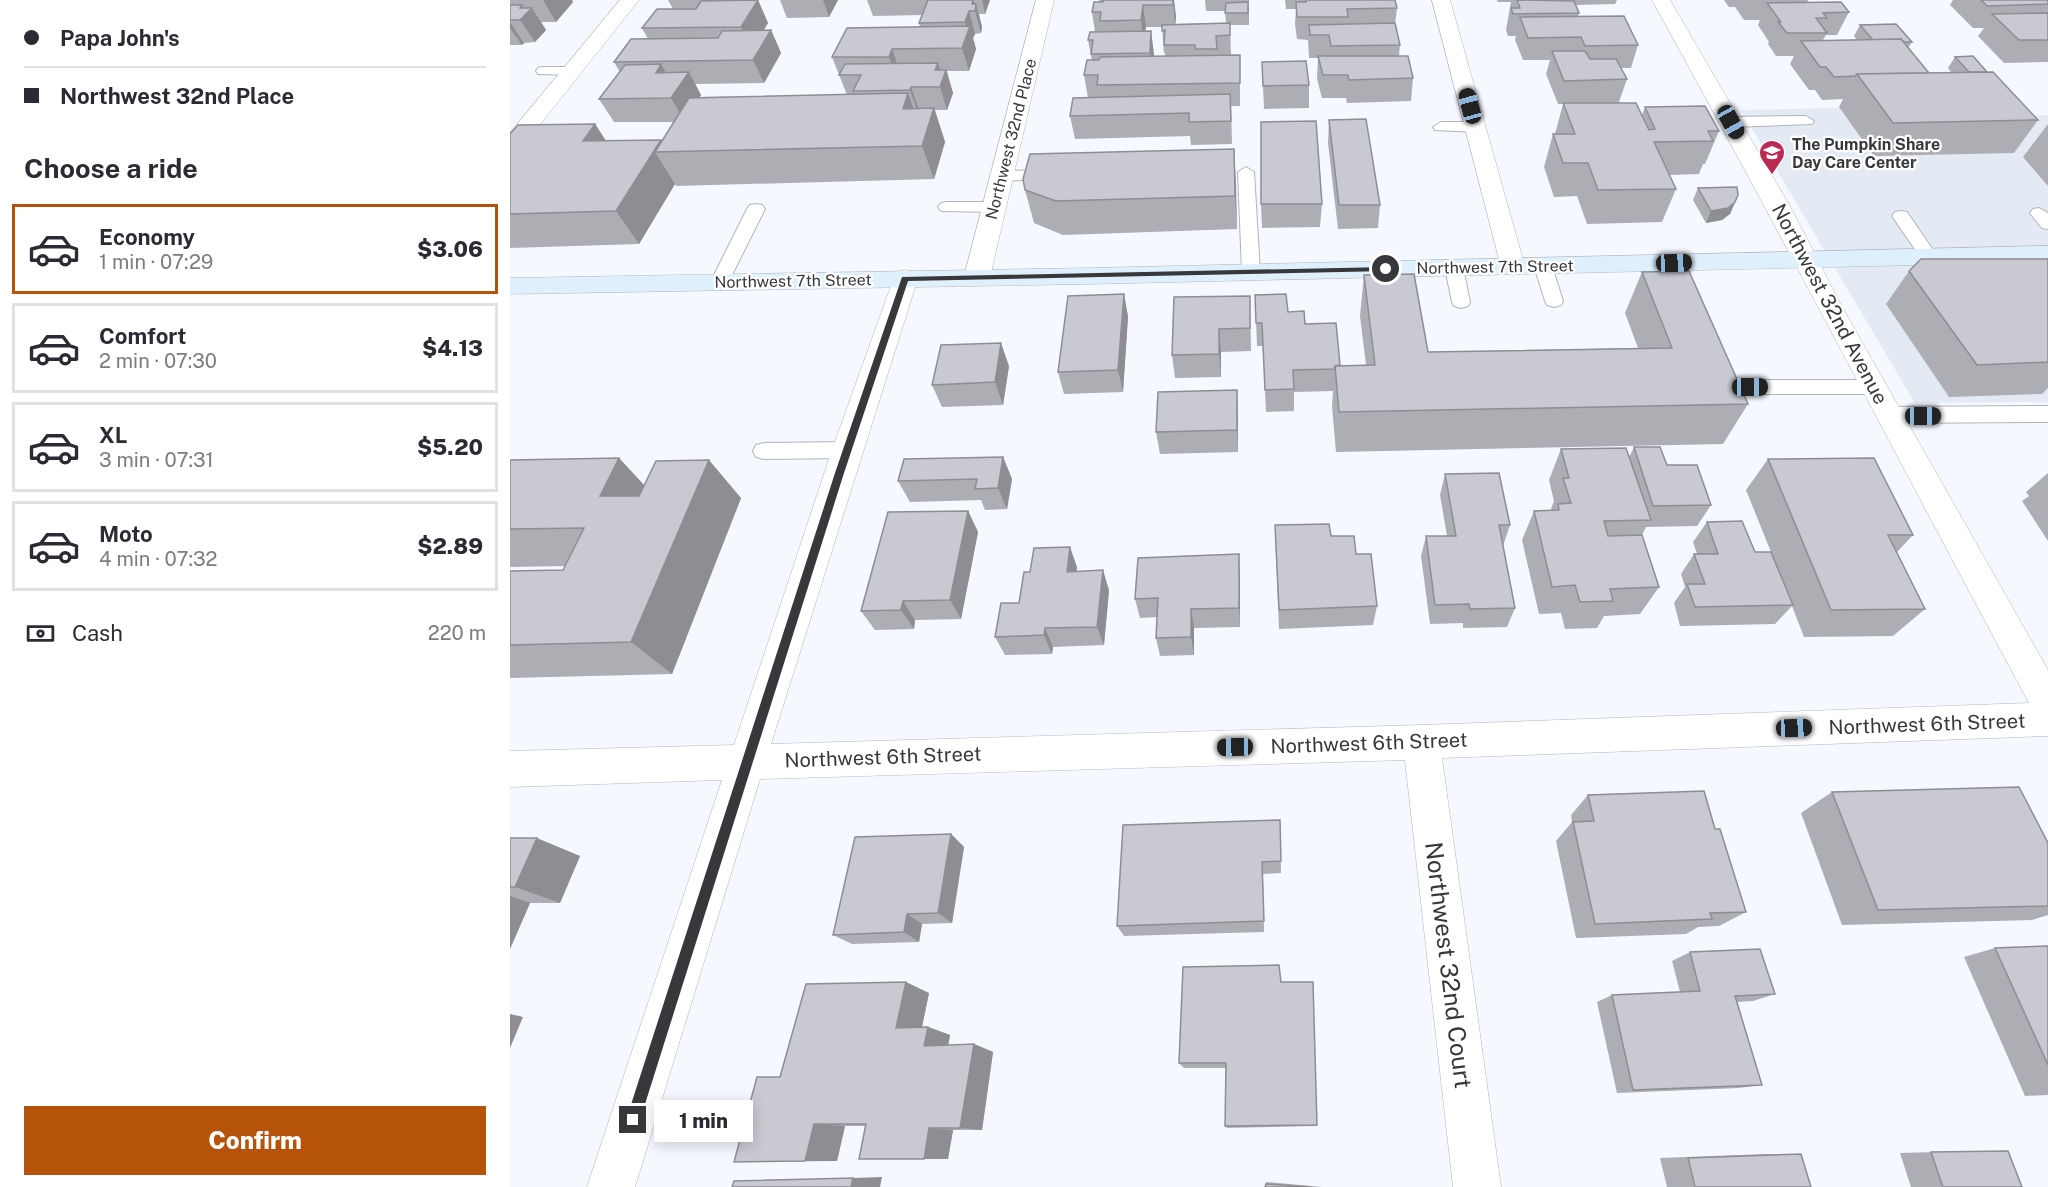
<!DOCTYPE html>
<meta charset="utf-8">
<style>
body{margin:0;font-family:"Public Sans",sans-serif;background:#f2f2f3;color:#2b2b33;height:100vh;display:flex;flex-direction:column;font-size:22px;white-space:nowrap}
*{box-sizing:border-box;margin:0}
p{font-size:20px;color:#7c7c81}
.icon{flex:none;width:33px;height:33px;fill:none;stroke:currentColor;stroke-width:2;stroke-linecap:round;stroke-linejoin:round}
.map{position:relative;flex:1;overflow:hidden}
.details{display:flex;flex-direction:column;background:#fff;width:510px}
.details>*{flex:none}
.hud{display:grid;align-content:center;height:132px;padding:0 24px;background:#fff}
.end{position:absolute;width:27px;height:27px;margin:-14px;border:8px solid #37383b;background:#fff;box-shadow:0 0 0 3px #fff}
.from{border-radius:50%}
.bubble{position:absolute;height:42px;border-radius:0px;background:#fff;box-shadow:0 3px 15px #0003;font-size:20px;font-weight:800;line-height:42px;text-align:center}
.car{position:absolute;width:18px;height:36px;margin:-18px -9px;border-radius:8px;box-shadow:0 0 4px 2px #0007;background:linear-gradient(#222 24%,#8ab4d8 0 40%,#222 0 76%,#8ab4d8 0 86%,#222 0)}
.hud b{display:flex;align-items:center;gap:21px;height:57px;font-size:22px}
.hud b+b{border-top:2px solid #e1e1e2}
.hud i{width:15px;height:15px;background:#2b2b33}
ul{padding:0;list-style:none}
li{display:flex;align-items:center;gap:18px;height:90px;margin:0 12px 9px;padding:0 12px;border:3px solid #e1e1e2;border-radius:0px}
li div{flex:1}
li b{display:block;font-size:22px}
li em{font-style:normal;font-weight:800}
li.current{border-color:#b45309}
li>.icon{width:54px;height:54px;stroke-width:1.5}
h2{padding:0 24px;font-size:27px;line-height:72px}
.pay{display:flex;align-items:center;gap:15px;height:66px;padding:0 24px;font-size:22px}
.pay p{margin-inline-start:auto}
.primary-button{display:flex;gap:12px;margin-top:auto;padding:12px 24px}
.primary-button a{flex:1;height:69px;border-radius:0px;background:#b45309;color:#fff;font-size:24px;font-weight:800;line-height:69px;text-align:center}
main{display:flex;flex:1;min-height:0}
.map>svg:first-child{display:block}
</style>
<main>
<section class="details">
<div class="hud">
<b><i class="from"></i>Papa John's</b>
<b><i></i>Northwest 32nd Place</b>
</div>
<h2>Choose a ride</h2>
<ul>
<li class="current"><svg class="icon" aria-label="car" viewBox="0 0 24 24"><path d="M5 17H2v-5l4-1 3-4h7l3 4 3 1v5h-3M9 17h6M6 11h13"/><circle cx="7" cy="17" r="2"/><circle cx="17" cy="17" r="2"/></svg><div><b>Economy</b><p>1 min · 07:29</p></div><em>$3.06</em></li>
<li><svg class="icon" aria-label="car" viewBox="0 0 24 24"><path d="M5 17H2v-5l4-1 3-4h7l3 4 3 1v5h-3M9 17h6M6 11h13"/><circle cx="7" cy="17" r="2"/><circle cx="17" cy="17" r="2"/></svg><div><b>Comfort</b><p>2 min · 07:30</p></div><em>$4.13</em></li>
<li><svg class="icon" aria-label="car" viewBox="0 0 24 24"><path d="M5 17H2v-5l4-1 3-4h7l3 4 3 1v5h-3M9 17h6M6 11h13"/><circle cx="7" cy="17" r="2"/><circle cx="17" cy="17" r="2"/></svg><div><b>XL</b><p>3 min · 07:31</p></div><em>$5.20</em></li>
<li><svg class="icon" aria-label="car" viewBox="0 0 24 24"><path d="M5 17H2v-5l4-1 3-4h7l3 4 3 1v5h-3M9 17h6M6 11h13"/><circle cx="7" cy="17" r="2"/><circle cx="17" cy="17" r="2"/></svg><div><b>Moto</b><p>4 min · 07:32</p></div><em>$2.89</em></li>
</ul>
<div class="pay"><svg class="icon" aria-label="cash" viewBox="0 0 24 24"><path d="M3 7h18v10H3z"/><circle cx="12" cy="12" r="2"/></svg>Cash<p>220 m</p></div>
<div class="primary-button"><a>Confirm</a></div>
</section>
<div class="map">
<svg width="1538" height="1187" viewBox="0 0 1538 1187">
<rect width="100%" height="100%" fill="#f5f8fe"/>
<!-- built -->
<path fill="#e4eaf4" d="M1461 105 1472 117 1538 115V402L1405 403 1231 110Z"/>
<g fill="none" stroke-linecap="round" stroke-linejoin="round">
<defs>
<g id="lane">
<path d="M33 67H63L70 71 63 75 28 74 26 71 28 68Z"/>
<path d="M1296 116 1304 121 1302 124 1221 127 1213 122 1221 117Z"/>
<path d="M931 122H966L974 127 966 132 925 130 923 127Z"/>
<path d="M736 167 744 172 750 272 747 276H735L732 272 728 172Z"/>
<path d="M528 170 534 171 536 175 534 179 493 181 485 176 493 171Z"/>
<path d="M437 202H485L491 203 494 207 491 211 485 212 431 211 428 207 431 203Z"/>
<path d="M246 204 252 205 255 209 216 287H202L200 283 237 209 240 205Z"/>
<path d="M1529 208 1538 213V229L1532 228 1520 213 1523 209Z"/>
<path d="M1391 211 1397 212 1425 253 1428 257 1425 261H1413L1382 216 1385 212Z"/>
<path d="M1033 260 1039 262 1042 266 1053 301 1051 305 1044 307 1037 305 1035 301 1024 266 1027 262Z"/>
<path d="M944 262 950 264 953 268 960 302 958 306 951 308 944 306 942 302 935 268 938 264Z"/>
<path d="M1240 380H1364L1371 382 1374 387 1371 392 1364 394H1240L1233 392 1230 387 1233 382Z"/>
<path d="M1538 406V422L1379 423 1372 420 1369 415 1372 410 1379 407Z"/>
<path d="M337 442 345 444 348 450 345 456 337 458 254 459 246 457 243 451 246 445 254 443Z"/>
</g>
<g id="street">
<path d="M110 0H129L8 152 0 154V133Z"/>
<path d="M526 0H544L480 277 476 283 467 285 458 283 454 277Z"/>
<path d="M922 0H940L1015 267 1012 273 1003 275 994 273 991 267Z"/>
<path d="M1142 0H1160L1282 210 1331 305 1538 670V736L932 758 991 1187H943L895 760 250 779 125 1187H77L212 780 0 787V751L224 745 322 450 386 272 395 270 404 272 408 278 261 744 911 725 1519 703C1393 469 1271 233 1142 0Z"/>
</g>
<path id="secondary" d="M1538 246V262L579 284 0 294V278L579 268Z"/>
</defs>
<!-- lane casing -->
<use href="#lane" stroke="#b1b4bb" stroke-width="2"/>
<!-- street casing -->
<use href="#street" stroke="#b1b4bb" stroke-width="1"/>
<!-- secondary casing -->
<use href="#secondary" stroke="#b1b4bb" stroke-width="1"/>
<!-- lane -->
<use href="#lane" fill="#fff" fill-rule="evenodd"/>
<!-- street -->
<use href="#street" fill="#fff" fill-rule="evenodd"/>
<!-- secondary -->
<use href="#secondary" fill="#dff0fd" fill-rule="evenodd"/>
</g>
<!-- wall -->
<g fill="#adadb4" fill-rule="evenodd">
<path d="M0 0H62L63 2 46 22H31L36 30 25 42 14 43 12 45H0Z"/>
<path d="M158 0H248L258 23 253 30H261L271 53 254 83 185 84 191 95 190 97 337 95 322 57 410 27 409 23 412 15 363 16 357 0H480L475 14H469L472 27 471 33 465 34 463 38 466 49 459 71H437L443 93 437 110H425L435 142 424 179 166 186 165 184 129 244 0 248V134L85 124 96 141 151 140 152 141 164 122H104L89 99 110 72 104 62 138 39 132 28 163 9Z"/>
<path d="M270 0H328L319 17 277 18Z"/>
<path d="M589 0H664L666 17 665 24 716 23 715 11H696L695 0H739V25H720L721 55 730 78V106H721L722 144 681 145 680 136 565 139 560 116 578 98 574 75 582 60 578 40 585 32 582 12 589 2ZM636 27H652L654 53H655V56L644 57 641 31H635Z"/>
<path d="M775 0H885L887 8 885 25 890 45 889 56 903 78 901 101 837 103 836 98H812L807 79 808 58H799L798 40 787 39 785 24 786 9H776Z"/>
<path d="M987 0H1107L1105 4 1066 5 1069 13 1068 17 1128 45 1121 68H1111L1117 79 1109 102 1132 115 1135 107 1209 131 1195 164H1193L1189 174 1159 175 1166 189 1152 222 1077 224 1067 196 1044 197 1034 167 1043 134H1045L1053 104H1048L1036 74 1040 60H1013L1005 40 1006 36H998L996 30 1001 2H988Z"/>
<path d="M1214 0H1298L1297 3 1339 12 1327 35H1316L1313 40H1347L1344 36 1350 25 1402 42 1398 48 1419 73 1441 72 1438 68 1445 57 1477 72 1528 120 1504 153 1364 156 1329 107 1333 99 1312 100 1305 90H1299L1280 64 1284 56H1266L1258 44 1259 42 1248 25 1250 20H1234L1225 7H1219Z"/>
<path d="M1443 0H1538V62L1494 63 1468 36 1474 28H1463L1440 5Z"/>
<path d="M752 62 799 85V108L754 109Z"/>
<path d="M819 120 870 205 868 228 828 229 818 143Z"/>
<path d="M1538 124V186L1513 157Z"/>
<path d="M724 149 727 229 553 235 524 223 515 190Z"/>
<path d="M1188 188 1225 202 1220 214 1212 220 1196 223 1183 200Z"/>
<path d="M751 204H812L810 227 752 228Z"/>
<path d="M1538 259V388L1532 394 1439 397 1376 304 1399 271Z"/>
<path d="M1132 272 1238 404 1213 444 826 452 822 406 823 391 784 392V411L756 412 753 346H747L745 295 778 312 795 324 830 365H856L850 316 854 275 918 352 1128 348 1115 313Z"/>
<path d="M614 294 618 317 613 392 554 394 548 372Z"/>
<path d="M740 296 741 351 711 352V377L665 378 662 355Z"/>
<path d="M499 366 493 405 432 407 422 385Z"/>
<path d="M728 412V452L650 454 646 432Z"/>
<path d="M1124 447 1157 465 1201 505 1187 526 1136 527 1132 535 1149 587 1130 614 1094 616 1087 628 1055 629 1051 613 1029 614 1012 540 1024 511 1041 510V509L1044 501 1039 480 1051 449 1119 457Z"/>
<path d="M493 457 502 479 497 509 475 510 471 500 400 502 388 481Z"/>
<path d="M109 458 134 485 231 498 162 674 0 678V571L53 570 55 566 0 567V460Z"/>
<path d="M1258 459 1403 535 1387 552 1415 609 1383 636 1294 637 1282 606 1265 624 1170 626 1164 603 1175 587 1171 574 1184 554H1187L1183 542 1197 522 1245 552H1261L1236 490Z"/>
<path d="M1538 473V541L1512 501 1519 496 1516 492Z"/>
<path d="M935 474 1000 525 993 546 1005 608 997 627 953 628V623L920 624 911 556 916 536H937L930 495Z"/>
<path d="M458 511 468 532 451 619 405 620 404 629 365 630 351 611Z"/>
<path d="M765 525 821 536 846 554 867 606 863 625 769 629Z"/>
<path d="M567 567 566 571 599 590 594 645 543 647 542 654 495 655 485 637 509 603 520 572Z"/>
<path d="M730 574V627L684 628V655L650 656 646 638 647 617 630 618 625 599Z"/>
<path d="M1322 792 1538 843V915L1522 920 1332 925 1291 813Z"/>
<path d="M1078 795 1205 829 1236 912 1209 926 1188 927 1176 934 1066 938 1046 841 1062 822 1061 815Z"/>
<path d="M770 820 771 873 753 874 754 932 614 936 607 926Z"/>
<path d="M441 834 454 847 442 923 412 924 409 942 342 944 323 935Z"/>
<path d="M0 838 70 856 50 903H20L0 949Z"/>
<path d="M1538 946V1095L1515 1096 1454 957 1485 948Z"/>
<path d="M1180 952 1265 994 1243 1001 1227 1002 1252 1085 1229 1088 1107 1093 1087 1002 1102 995 1170 992 1162 961Z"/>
<path d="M771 982 807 1125 806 1126 717 1128 715 1126 716 1068H674L669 1063Z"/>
<path d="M419 993 412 1027H418L440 1035 438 1045 464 1044 483 1052 472 1130H443L438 1159H349L355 1126H335L327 1161 224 1162 270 1077Z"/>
<path d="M1463 1151 1512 1187H1401L1390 1153Z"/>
<path d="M1256 1154H1291L1301 1187H1157L1150 1158Z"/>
<path d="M756 1182 812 1187H813H755Z"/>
</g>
<!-- shaded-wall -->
<g fill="#8d8d92">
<path d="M33 0H62L63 2 46 22Z"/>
<path d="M248 0 258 23 242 50 231 27Z"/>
<path d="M313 0H328L319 17Z"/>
<path d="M463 0 466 7V4L472 27 471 33 465 11 462 4Z"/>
<path d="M472 0H480L475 14Z"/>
<path d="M663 0H664L666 17 665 27Z"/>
<path d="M12 5 17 12 22 8 36 30 25 42 10 20V8Z"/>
<path d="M633 5 636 27 633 43 631 20Z"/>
<path d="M459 11 465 34 463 38 466 49 459 71 452 48 458 33 455 22Z"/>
<path d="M0 22 14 43 12 45 0 28Z"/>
<path d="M261 30 271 53 254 83 243 60Z"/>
<path d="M641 31 644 54 643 76 640 53Z"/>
<path d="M382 49 390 72 387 80 379 57Z"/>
<path d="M428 63 433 79 436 70 443 93 437 110 425 70Z"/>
<path d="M151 64 164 87 146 73Z"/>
<path d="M179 72 191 95 175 122 161 98Z"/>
<path d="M401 87 409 110 408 113 400 90Z"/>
<path d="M398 93 410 127 393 109Z"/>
<path d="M424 108 435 142 424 179 412 146Z"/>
<path d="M85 124 107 158 73 141Z"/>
<path d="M151 140 159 152H145L165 184 129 244 106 211Z"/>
<path d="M724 149 726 183 727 229 725 196Z"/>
<path d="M1225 202 1220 214 1212 220 1196 223 1201 211Z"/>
<path d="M614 294 618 317 613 392 608 370Z"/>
<path d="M709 329 711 352V377L709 354Z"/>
<path d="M491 343 499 366 493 405 485 382Z"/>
<path d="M727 390 728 412V452L727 430Z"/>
<path d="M493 457 502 479 497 509 488 488Z"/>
<path d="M109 458 145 497 90 496Z"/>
<path d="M199 460 231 498 162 674 121 642Z"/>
<path d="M458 511 468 532 451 619 440 600Z"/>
<path d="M560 547 567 567 564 591 557 572Z"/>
<path d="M729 554 730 574V627L729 608Z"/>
<path d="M593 570 599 590 594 645 587 627Z"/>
<path d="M393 601 405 620 404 629 391 610Z"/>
<path d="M681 609 684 628V655L681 637Z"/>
<path d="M535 628 543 647 542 654 534 635Z"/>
<path d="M441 834 454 847 442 923 428 913Z"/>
<path d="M27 838 70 856 50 903 5 887Z"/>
<path d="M0 896 20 903 0 949Z"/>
<path d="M397 914 412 924 409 942 394 932Z"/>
<path d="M396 982 419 993 410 1036 386 1028Z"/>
<path d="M0 1014 13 1017 0 1048Z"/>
<path d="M418 1027 440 1035 437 1053 414 1046Z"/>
<path d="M464 1044 483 1052 472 1130 450 1128Z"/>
<path d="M304 1124 335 1126 327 1161H295Z"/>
<path d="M419 1128 443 1130 438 1159H414Z"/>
<path d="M372 1177 370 1187H341L343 1178Z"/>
</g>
<!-- building -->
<g fill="#c9c9d1" stroke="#8d8d92" stroke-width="1.5">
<path d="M248 0 231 27 132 28 147 9H186L191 1Z"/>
<path d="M418 0H463L462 4H466L465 11H459L455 22 409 23Z"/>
<path d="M593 0H663V5H633L631 20 590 21 591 12H582L584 2H593Z"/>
<path d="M796 0H885L887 8 837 9 838 17H787L786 2H796Z"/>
<path d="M1007 0 1064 1 1069 13 1003 14 1001 8H1010Z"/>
<path d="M1471 0H1538V4L1477 6Z"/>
<path d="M738 2V13H715L716 3Z"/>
<path d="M1331 2 1339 12 1313 13 1317 18H1306L1317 33H1277L1268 22H1271L1257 3Z"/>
<path d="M0 5H12L10 8H22L10 20H0Z"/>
<path d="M1538 13V40H1509L1482 14Z"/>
<path d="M1114 16 1128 45 1075 46 1071 37 1018 38 1010 17Z"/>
<path d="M720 23V35L706 36 707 49H685V45H654L655 30 652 31V25Z"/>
<path d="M885 23 890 45 821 46 819 35H800L799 25Z"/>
<path d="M1386 24 1402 42H1394L1391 39 1363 40 1350 25Z"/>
<path d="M460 26 452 48 382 49 379 57H322L337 28Z"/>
<path d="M261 30 243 60 104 62 121 39 208 38 212 31Z"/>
<path d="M641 31 640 53 581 54 583 40H578L580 32Z"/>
<path d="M1391 39 1419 73 1347 74 1345 76 1324 77 1316 67H1310L1291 41Z"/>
<path d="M1042 51H1075L1080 59H1106L1117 79 1054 81Z"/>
<path d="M730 55V83L587 85 588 75H574L577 60H589L590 57Z"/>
<path d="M808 56H898L903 78 839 80 838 75H813Z"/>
<path d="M1463 56 1477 72H1459L1445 57Z"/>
<path d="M796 61 799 85 753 86 752 62Z"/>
<path d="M428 63 425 70H436L430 87H401L400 90 343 91 351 75H329L335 64Z"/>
<path d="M151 64 146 73 179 72 161 98 89 99 115 65Z"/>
<path d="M1483 72 1528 120 1383 123 1347 74Z"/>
<path d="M398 93 393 109 424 108 412 146 145 152 179 98Z"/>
<path d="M720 94 721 121 679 122V113L560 116 563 98Z"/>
<path d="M1053 103H1126L1139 130 1145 129 1135 107 1195 106 1209 131H1198L1203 141 1144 142 1166 189 1088 190 1078 163H1053L1043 134H1065Z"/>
<path d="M856 119 870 205H829L819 120Z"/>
<path d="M806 121 812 204H751V122Z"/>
<path d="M85 124 73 141 151 140 106 211 0 214V134L8 125Z"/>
<path d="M724 149 725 196 546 201 515 190 513 179 520 154Z"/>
<path d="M1227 187 1228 195 1225 202 1218 208 1201 211 1188 188Z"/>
<path d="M1411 259H1538V362L1467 365 1399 271Z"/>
<path d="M1179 271 1238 404 829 412 825 366 865 365 854 275 904 274 918 352 1162 348 1132 272Z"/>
<path d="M614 294 608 370 548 372 558 296Z"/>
<path d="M776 294 778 312 794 311 795 324 826 323 830 365 825 366 824 369 783 370 784 389 755 390 752 323H746L745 295Z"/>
<path d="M740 296V328L709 329V354L662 355 664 297Z"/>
<path d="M491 343 485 382 422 385 431 345Z"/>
<path d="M727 390V430L646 432 648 392Z"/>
<path d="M1124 447H1150L1157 465H1187L1201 505 1143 506Z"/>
<path d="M1116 448 1141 520 1094 521 1098 536 1132 535 1149 587 1100 589 1103 601 1070 602 1065 585 1042 587 1024 511 1049 510 1048 504 1061 503 1053 478H1059L1051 449Z"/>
<path d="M493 457 488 488 465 489 467 479 388 481 394 459Z"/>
<path d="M109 458 90 496H129L146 461 199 460 121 642 0 645V571L53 570 74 528 0 529V460Z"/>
<path d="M1364 458 1403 535H1378L1415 609 1321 610 1258 459Z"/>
<path d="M989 473 1000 525H989L1005 608 960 609 959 604 925 605 916 536H946L935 474Z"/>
<path d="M458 511 440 600 393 601 391 610 351 611 378 512Z"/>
<path d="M1232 521 1245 552H1261L1283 605 1185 607 1177 584H1195L1184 554H1208L1197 522Z"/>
<path d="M819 524 821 536H844L846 554H861L867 606 769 610 765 525Z"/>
<path d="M560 547 557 572 593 570 587 627 535 628 534 635 485 637 491 603H509L514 572H520L524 548Z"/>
<path d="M729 554V608L681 609V637L646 638 648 598 625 599 628 558Z"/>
<path d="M1509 787 1538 843V906L1368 910 1322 792Z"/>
<path d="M1194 791 1205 829H1210L1236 912 1200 913 1202 919 1085 924 1063 822 1084 821 1078 795Z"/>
<path d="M770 820 771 861 752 862 754 921 607 926 613 825Z"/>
<path d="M441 834 428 913 397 914 394 932 323 935 345 837Z"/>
<path d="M0 838H27L5 887H0Z"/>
<path d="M1538 946V1065L1485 948Z"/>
<path d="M1250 949 1265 994 1225 996 1252 1085 1123 1090 1102 995 1190 991 1180 952Z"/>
<path d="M769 965 771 982H803L807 1125 715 1126 716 1063H669L673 967Z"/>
<path d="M396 982 386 1028 418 1027 414 1046 464 1044 450 1128H419L414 1159H349L356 1124H304L295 1161 224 1162 247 1077H270L296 984Z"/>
<path d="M1498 1151 1512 1187H1433L1421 1152Z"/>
<path d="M1291 1154 1301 1187H1185L1178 1158Z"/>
<path d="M343 1178 341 1187H222L224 1181Z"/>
<path d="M756 1184 802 1187H755Z"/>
</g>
<!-- route -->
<path fill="#37383b" d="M876 267 879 268V271L398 281 334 473 130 1120 128 1125 123 1127 118 1125 116 1120 325 473 392 277Z"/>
<!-- icons -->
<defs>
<symbol id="school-pin" viewBox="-11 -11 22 30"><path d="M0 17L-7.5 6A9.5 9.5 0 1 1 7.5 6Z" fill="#ba2a53" stroke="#fff"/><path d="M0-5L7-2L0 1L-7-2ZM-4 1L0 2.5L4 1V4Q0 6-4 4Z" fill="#fff"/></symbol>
</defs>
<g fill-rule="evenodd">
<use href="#school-pin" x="1247" y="138" width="30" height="40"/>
</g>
<g text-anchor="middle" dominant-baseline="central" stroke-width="4.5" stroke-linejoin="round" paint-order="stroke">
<!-- far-street labels -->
<g font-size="16" fill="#37383b" stroke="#fff">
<text transform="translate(501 139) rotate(-76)">Northwest 32nd Place</text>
<text transform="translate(985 267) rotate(-1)">Northwest 7th Street</text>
<text transform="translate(283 281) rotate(-1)">Northwest 7th Street</text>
</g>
<!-- far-poi labels -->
<g font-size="16" font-weight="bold" fill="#37383b" stroke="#fff" text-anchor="start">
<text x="1282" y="144">The Pumpkin Share<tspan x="1282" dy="18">Day Care Center</tspan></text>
</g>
<!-- street labels -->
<g font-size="20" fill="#37383b" stroke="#fff">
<text transform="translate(1320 304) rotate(62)">Northwest 32nd Avenue</text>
<text transform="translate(1417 724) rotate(-2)">Northwest 6th Street</text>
<text transform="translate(859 743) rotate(-2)">Northwest 6th Street</text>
<text transform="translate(373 757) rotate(-2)">Northwest 6th Street</text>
</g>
<!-- near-street labels -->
<g font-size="24" fill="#37383b" stroke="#fff">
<text transform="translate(939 965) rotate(83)">Northwest 32nd Court</text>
</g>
</g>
</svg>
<i class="end from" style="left:876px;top:269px"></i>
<i class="end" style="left:123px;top:1120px"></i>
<div class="bubble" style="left:144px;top:1100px;width:99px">1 min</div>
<i class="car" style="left:960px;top:106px;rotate:345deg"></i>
<i class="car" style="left:1221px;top:122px;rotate:151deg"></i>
<i class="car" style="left:1164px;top:263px;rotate:88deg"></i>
<i class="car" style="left:1240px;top:387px;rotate:90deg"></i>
<i class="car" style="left:1413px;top:416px;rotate:90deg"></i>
<i class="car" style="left:1284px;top:728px;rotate:88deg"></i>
<i class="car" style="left:725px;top:747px;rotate:269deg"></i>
</div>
</main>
